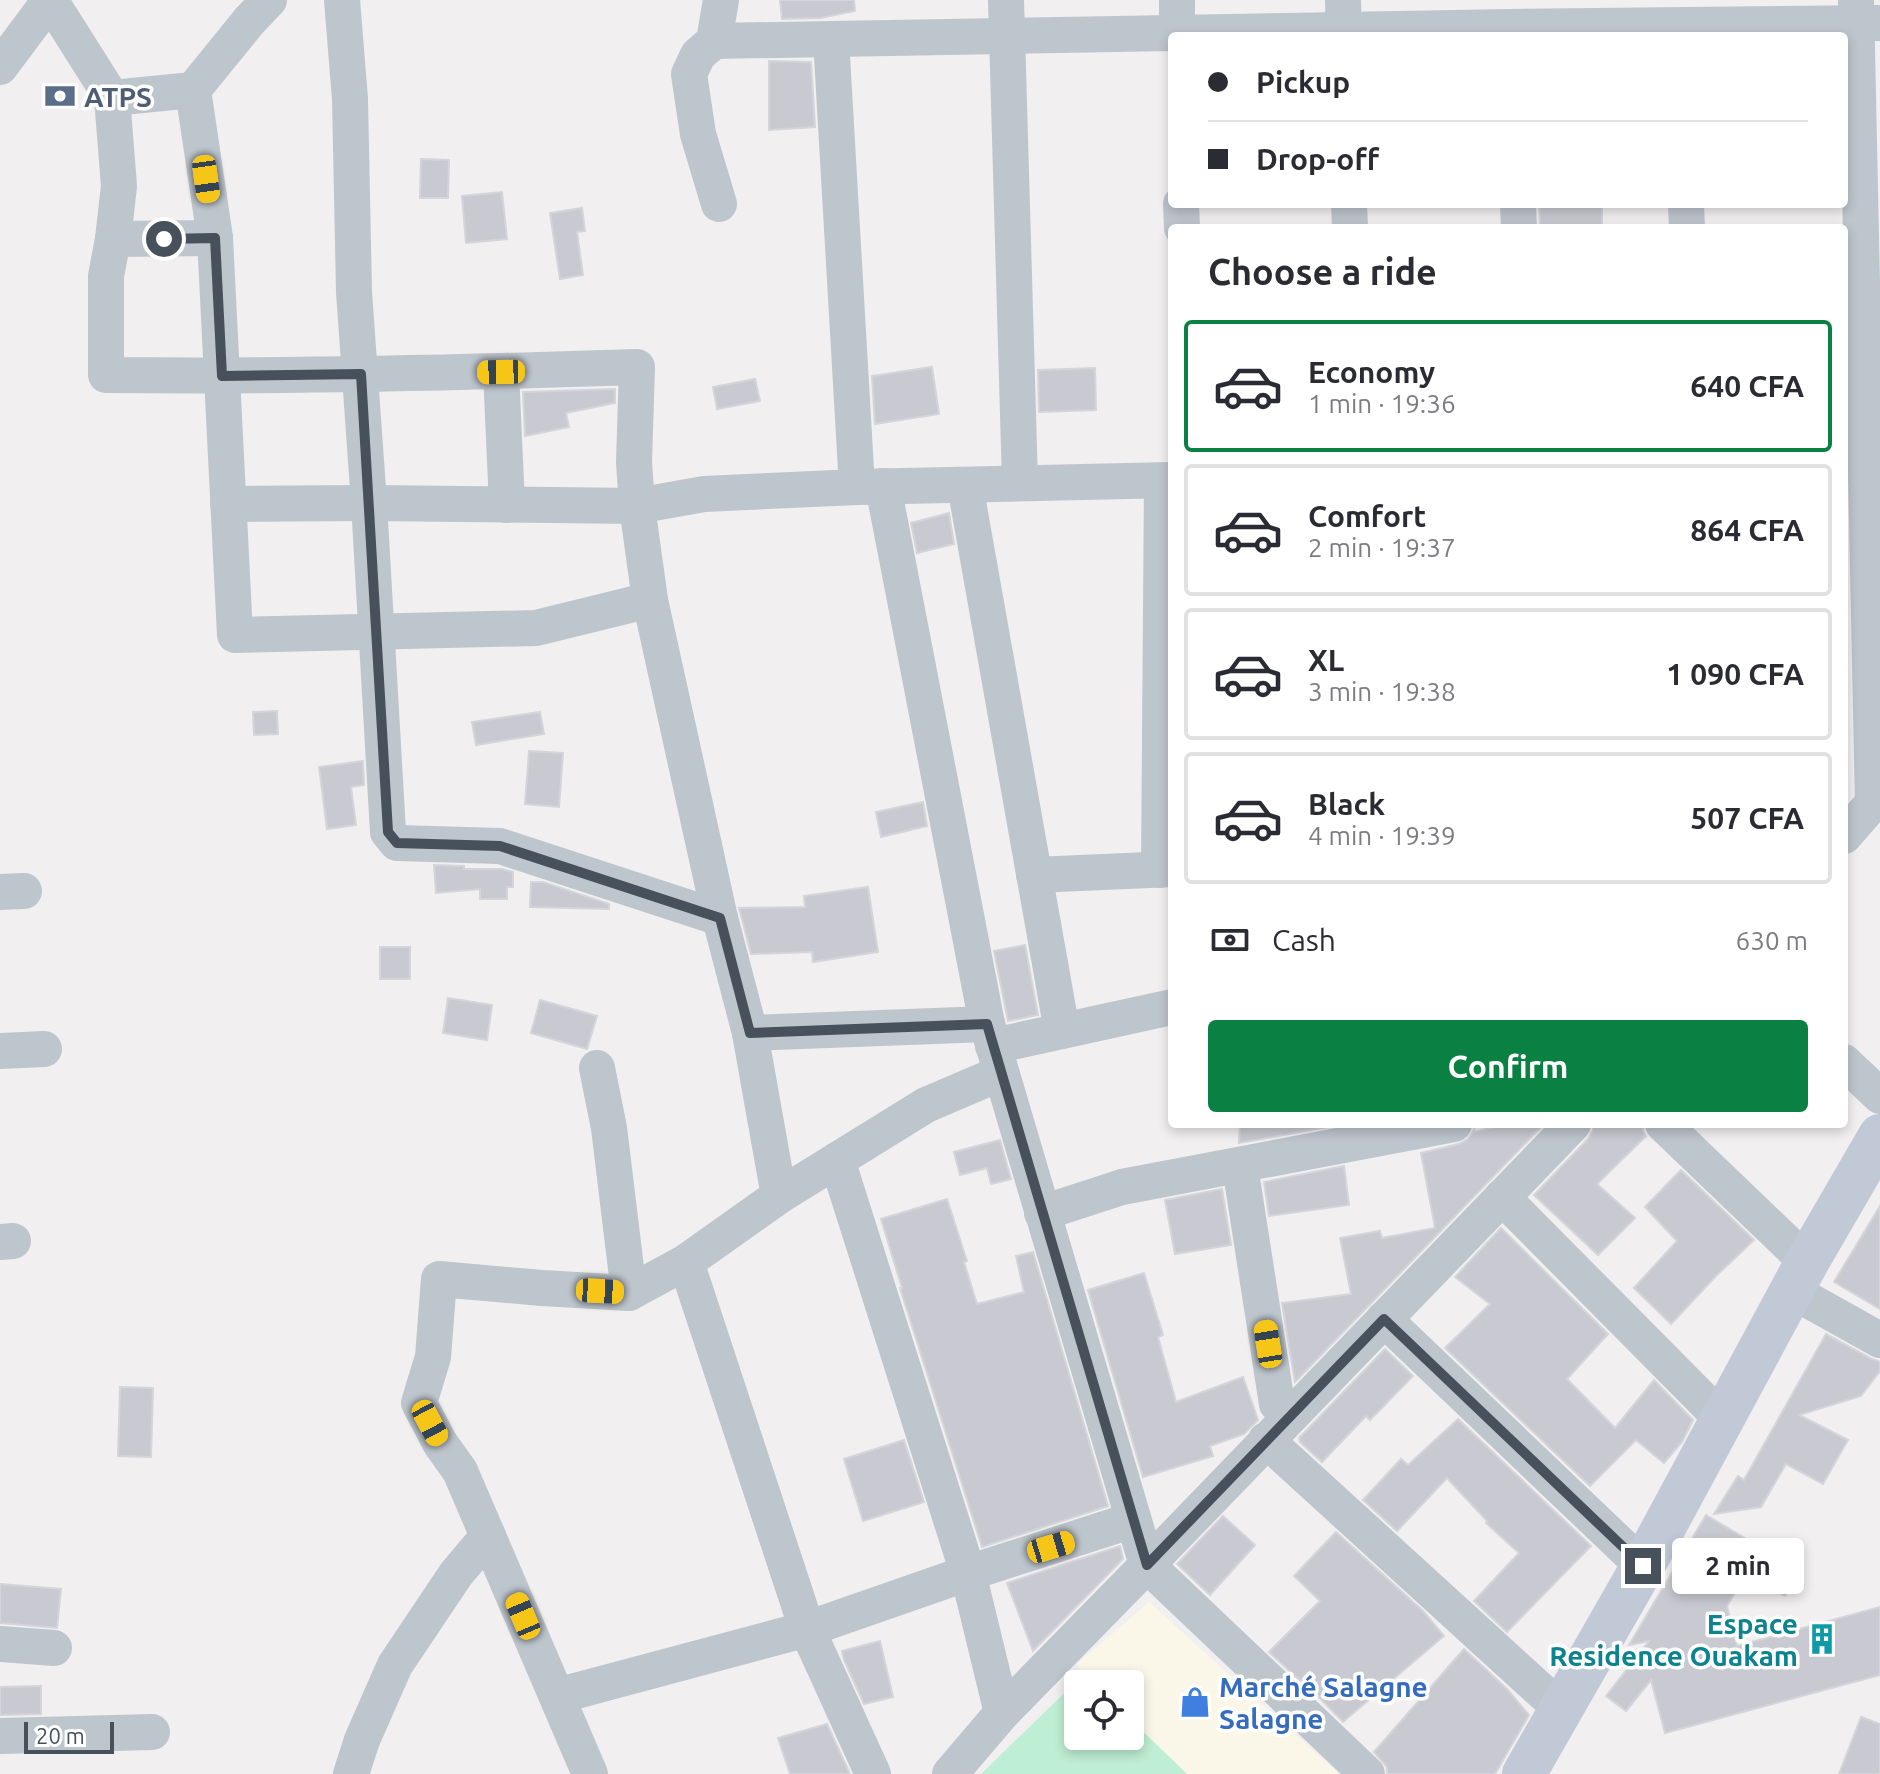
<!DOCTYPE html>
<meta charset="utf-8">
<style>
body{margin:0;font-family:Ubuntu,sans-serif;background:#f2f2f3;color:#2b2b33;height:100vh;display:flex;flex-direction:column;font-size:30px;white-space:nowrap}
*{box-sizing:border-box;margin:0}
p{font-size:26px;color:#7c7c81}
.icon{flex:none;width:44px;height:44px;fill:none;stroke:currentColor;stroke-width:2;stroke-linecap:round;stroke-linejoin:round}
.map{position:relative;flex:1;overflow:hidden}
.side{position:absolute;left:1168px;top:224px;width:680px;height:904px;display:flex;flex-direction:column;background:#fff;border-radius:8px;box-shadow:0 4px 12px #0003}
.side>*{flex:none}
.hud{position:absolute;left:1168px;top:32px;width:680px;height:176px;border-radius:8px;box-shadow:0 4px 12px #0003;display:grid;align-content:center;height:176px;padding:0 40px;background:#fff}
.tools{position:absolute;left:1064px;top:1670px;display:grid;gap:16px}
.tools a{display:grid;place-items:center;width:80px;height:80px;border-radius:8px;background:#fff;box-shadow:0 4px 12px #0003;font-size:40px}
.scale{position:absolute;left:24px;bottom:20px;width:90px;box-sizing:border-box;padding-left:8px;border:4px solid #47515c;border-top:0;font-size:22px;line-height:28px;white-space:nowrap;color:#47515c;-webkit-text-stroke:6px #fff;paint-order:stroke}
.end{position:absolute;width:36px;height:36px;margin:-18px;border:10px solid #47515c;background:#fff;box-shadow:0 0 0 4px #fff}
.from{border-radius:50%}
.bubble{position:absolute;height:56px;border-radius:8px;background:#fff;box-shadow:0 4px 12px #0003;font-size:26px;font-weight:600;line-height:56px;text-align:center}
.car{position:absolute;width:24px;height:48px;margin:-24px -12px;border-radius:10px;box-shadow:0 0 6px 2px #0007;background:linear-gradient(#f5c518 24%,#345 0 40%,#f5c518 0 76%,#345 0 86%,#f5c518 0)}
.hud b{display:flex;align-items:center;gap:28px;height:76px;font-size:30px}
.hud b+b{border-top:2px solid #e1e1e2}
.hud i{width:20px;height:20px;background:#2b2b33}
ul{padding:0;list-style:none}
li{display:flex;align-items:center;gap:24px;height:132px;margin:0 16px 12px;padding:0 24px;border:4px solid #e1e1e2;border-radius:8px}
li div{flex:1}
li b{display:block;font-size:30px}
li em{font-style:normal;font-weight:600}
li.active{border-color:#0b8043}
li>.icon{width:72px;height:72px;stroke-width:1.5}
h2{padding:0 40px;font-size:36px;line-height:96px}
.pay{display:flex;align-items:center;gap:20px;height:88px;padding:0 40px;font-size:30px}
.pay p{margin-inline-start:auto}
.cta{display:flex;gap:16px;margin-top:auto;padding:16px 40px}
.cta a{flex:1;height:92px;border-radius:8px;background:#0b8043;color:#fff;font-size:32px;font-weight:600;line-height:92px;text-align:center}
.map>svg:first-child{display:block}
</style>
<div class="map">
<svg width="1880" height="1774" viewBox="0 0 1880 1774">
<rect width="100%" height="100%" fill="#f1efef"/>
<!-- commercial -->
<path fill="#fbf7e8" d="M1149 1602 1339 1774H1187L1130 1719V1684H1093L1083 1675 1077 1664Z"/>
<!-- green -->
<path fill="#beeed3" d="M1083 1675 1093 1684H1078V1736H1130V1719L1187 1774H981Z"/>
<!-- building -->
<g fill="#c9cad1" stroke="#d3d5da" stroke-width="2">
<path d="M780 0H854L855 11 820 18 782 19Z"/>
<path d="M769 61 811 62 815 127 769 130Z"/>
<path d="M421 159 449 160 448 198H420Z"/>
<path d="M502 192 507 239 466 243 462 196Z"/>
<path d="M1539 204H1602V228H1540Z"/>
<path d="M582 208 585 231 577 232 583 275 560 279 550 213Z"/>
<path d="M932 367 939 414 875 424 872 376Z"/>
<path d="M1095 368 1096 410 1039 412 1038 370Z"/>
<path d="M755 379 760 401 717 409 713 387Z"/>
<path d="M615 389V403L566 413 569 427 525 436 523 392Z"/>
<path d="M949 513 954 544 917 553 911 523Z"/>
<path d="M277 711 278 734 254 735 253 712Z"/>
<path d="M540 712 544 734 476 745 472 722Z"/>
<path d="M529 751 563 753 559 807 525 804Z"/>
<path d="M363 761 364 785 351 787 356 825 327 829 319 767Z"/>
<path d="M923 802 927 826 881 837 876 812Z"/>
<path d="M434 865 464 866V869H502L513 872V887H507V899H480V889L436 893Z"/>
<path d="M531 882H543L609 904V909L530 907Z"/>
<path d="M868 887 878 952 813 962 812 952 751 954 739 908 805 907 804 896Z"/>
<path d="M1025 945 1038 1015 1008 1021 994 951Z"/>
<rect x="380" y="947" width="30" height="32"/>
<path d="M448 998 492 1005 487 1040 443 1033Z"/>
<path d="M540 1000 597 1016 587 1049 531 1033Z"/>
<path d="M1240 1124H1339V1125L1239 1143Z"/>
<path d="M1509 1124H1544L1295 1382 1282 1303 1351 1294 1340 1238 1380 1231 1382 1238 1435 1228 1421 1153 1459 1144 1468 1139 1474 1130V1132Z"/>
<path d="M1594 1124H1643V1131L1646 1136 1597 1184 1635 1218 1598 1255 1534 1195 1588 1139 1593 1130Z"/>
<path d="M1000 1140 1011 1179 991 1184 987 1168 960 1175 954 1152Z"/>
<path d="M1344 1166 1349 1205 1269 1216 1264 1182Z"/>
<path d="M1681 1170 1754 1240 1716 1276 1671 1324 1634 1288 1677 1241 1645 1207Z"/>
<path d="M1222 1189 1231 1245 1175 1254 1165 1200Z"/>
<path d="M947 1199 967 1261 964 1262 977 1304 1024 1292 1016 1256 1033 1252 1108 1506 982 1547 900 1288H902L881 1219Z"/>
<path d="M1880 1206V1309L1834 1282Z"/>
<path d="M1501 1228 1608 1334 1567 1379 1615 1428 1654 1380 1693 1420 1682 1442 1664 1463 1636 1440 1590 1486 1445 1348 1490 1304 1455 1277Z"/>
<path d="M1144 1273 1163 1335 1158 1337 1176 1402 1243 1377 1258 1420 1244 1434 1210 1446 1213 1456 1143 1477 1088 1290Z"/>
<path d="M1826 1334 1870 1358 1880 1362V1371L1861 1396 1799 1415 1848 1440 1823 1484 1786 1464 1761 1507 1714 1514 1738 1476 1744 1480Z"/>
<path d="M1385 1349 1413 1376 1370 1420 1366 1416 1322 1462 1300 1442 1299 1438Z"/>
<path d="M120 1387 153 1388 151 1457 118 1456Z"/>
<path d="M1458 1419 1591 1546 1507 1632 1474 1601 1519 1553 1486 1523 1487 1521 1447 1478 1397 1531 1363 1500 1401 1459 1408 1465Z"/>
<path d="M904 1440 924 1502 863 1521 844 1459Z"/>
<path d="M1706 1515 1800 1571 1785 1596 1746 1574 1727 1606 1737 1646 1880 1607V1675L1665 1733 1651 1680 1626 1711 1606 1696 1649 1641 1629 1645Z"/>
<path d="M1223 1516 1255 1545 1210 1595 1177 1564Z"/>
<path d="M1336 1532 1423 1611 1444 1636 1343 1722 1309 1687 1308 1688 1269 1652 1320 1601 1294 1576Z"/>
<path d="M1120 1546 1123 1559 1033 1651 1007 1583Z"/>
<path d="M0 1584 61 1589 57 1628 0 1623Z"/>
<path d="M880 1641 893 1697 864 1704 844 1660 842 1651Z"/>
<path d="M1464 1649 1507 1689 1529 1715 1495 1774H1387V1767L1374 1752Z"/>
<path d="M41 1686V1714L0 1715V1687Z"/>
<path d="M1861 1717 1880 1724V1774H1839Z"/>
<path d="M827 1724 850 1774H790L778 1738Z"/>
</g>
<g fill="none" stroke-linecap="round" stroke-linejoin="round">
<!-- street -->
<g stroke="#bdc5cd" stroke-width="36">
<path d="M50 0 112 98 119 186 113 239 106 276V375C283 377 460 373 637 367L634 462 637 506 650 600 720 918 750 1033 779 1196"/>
<path d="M342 0 350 99 354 292 369 503 388 832 397 843 500 846 720 918"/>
<path d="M1006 0 1020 483"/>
<path d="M1177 0V36"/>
<path d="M1343 0 1344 36"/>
<path d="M1856 1 1873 804"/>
<path d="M831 39 857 487"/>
<path d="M714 41 1511 27 1880 23"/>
<path d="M0 67 50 0"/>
<path d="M193 90 215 238 235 635 536 628 650 600"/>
<path d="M112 98 193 90 249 21 269 0"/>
<path d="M719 204 698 134 689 74 698 55 714 41 721 0"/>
<path d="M1181 204 1182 228"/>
<path d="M1349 204 1350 228"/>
<path d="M1518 204 1519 228"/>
<path d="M1686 204 1687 228"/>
<path d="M113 239 215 238"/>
<path d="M501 372 507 505"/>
<path d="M965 485 1062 1031"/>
<path d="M883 486 987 1024 1147 1565 1367 1774"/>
<path d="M228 504 369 503 637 506 704 494 857 487 1172 480"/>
<path d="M1844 836 1880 795"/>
<path d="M1159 870 1162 481"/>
<path d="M1034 875 1172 869"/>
<path d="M0 892 24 891"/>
<path d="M750 1033 987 1024"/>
<path d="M993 1046 1172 1007"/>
<path d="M0 1051 44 1049"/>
<path d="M1844 1062 1880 1096"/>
<path d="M597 1068 609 1128 629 1293"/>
<path d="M1663 1124 1807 1262"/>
<path d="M837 1160 968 1573 1002 1713"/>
<path d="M1240 1166 1277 1404 1291 1414"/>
<path d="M1502 1197 1722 1419"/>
<path d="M1042 1213 1122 1187 1454 1124"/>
<path d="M0 1242 13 1241"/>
<path d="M686 1262 807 1629 873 1774"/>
<path d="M1792 1291 1880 1340"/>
<path d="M1384 1319 1643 1566"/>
<path d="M1266 1440 1561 1709"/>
<path d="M0 1644 54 1648"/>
<path d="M557 1696 807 1629 968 1573 1133 1520"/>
<path d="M0 1736 152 1732"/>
<path d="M351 1774 362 1740 395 1665 456 1574 488 1536"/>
<path d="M590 1774 460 1471 440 1443 419 1403 433 1357 439 1279 542 1288 629 1293 686 1262 779 1196 926 1105 1001 1073"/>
<path d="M950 1774 1002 1713 1147 1565 1573 1124"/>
</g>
<!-- secondary -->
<path stroke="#c0c9d5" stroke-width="44" d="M1524 1774 1643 1566 1807 1262 1880 1136"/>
</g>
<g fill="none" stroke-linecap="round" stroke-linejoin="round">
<!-- route -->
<path stroke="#47515c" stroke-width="10" d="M164 239 215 238 222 376 361 374 388 832 397 843 500 846 720 918 750 1033 987 1024 1147 1565 1384 1319 1643 1566"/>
</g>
<!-- icons -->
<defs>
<symbol id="bank-bare" viewBox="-9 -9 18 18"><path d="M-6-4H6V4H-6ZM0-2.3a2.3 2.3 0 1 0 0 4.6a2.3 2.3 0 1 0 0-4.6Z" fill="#5c6f8a" stroke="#fff" stroke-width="2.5" paint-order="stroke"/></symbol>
<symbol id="building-bare" viewBox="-9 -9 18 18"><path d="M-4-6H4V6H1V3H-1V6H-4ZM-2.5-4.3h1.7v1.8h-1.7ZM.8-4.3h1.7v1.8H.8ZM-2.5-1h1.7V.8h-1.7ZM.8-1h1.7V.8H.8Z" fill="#0f9aa8" stroke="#fff" stroke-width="2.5" paint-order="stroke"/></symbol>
<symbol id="shop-bare" viewBox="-9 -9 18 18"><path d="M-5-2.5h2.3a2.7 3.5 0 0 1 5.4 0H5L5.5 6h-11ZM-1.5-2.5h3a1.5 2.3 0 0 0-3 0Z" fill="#3f7fe0" stroke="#fff" stroke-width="2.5" paint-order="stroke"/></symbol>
</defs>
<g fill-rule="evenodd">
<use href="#bank-bare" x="38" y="74" width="44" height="44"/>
<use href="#building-bare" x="1800" y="1617" width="44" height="44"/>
<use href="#shop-bare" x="1173" y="1680" width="44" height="44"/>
</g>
<g text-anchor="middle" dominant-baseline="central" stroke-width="7" stroke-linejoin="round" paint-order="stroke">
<!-- service labels -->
<g font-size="28" font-weight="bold" fill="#4e5e75" stroke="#fff" text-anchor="start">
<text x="84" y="96">ATPS</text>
</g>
<!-- culture labels -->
<g font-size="28" font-weight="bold" fill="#0d838f" stroke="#fff" text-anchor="end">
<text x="1798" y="1623">Espace<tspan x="1798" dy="32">Residence Ouakam</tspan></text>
</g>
<!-- shop labels -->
<g font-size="28" font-weight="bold" fill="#366cbe" stroke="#fff" text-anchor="start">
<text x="1219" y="1686">Marché Salagne<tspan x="1219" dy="32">Salagne</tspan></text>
</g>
</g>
</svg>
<div class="tools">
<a><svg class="icon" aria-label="locate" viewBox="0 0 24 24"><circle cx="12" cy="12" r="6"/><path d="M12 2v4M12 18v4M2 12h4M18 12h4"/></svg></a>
</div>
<div class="scale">20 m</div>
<i class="end from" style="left:164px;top:239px"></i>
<i class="end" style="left:1643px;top:1566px"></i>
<div class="bubble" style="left:1672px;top:1538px;width:132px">2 min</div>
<i class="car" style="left:206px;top:179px;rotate:172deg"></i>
<i class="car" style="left:501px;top:372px;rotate:269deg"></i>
<i class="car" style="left:600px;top:1291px;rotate:93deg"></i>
<i class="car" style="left:1268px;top:1344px;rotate:351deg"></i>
<i class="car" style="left:430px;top:1423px;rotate:152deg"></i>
<i class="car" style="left:1051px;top:1547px;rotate:73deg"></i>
<i class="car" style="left:523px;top:1616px;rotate:337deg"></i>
<div class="hud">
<b><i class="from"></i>Pickup</b>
<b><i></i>Drop-off</b>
</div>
<section class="side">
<h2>Choose a ride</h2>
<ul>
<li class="active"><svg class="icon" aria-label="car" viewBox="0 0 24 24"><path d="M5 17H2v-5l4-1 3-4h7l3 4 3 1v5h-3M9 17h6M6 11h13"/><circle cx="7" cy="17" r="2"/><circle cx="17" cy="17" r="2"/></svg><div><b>Economy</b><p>1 min · 19:36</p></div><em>640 CFA</em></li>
<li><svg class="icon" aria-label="car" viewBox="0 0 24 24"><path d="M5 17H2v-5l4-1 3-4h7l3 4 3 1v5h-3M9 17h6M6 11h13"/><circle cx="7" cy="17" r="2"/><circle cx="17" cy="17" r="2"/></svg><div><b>Comfort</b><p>2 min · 19:37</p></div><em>864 CFA</em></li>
<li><svg class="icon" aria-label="car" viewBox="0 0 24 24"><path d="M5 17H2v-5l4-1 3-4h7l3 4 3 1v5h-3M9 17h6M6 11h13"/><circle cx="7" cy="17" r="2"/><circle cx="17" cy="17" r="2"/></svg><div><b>XL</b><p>3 min · 19:38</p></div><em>1 090 CFA</em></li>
<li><svg class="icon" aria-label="car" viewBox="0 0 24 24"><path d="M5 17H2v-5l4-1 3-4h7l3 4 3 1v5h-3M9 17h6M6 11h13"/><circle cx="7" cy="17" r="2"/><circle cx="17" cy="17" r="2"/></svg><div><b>Black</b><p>4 min · 19:39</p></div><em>507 CFA</em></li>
</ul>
<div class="pay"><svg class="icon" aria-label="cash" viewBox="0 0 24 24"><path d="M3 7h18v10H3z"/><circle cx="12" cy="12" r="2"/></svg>Cash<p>630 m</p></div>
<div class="cta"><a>Confirm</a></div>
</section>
</div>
